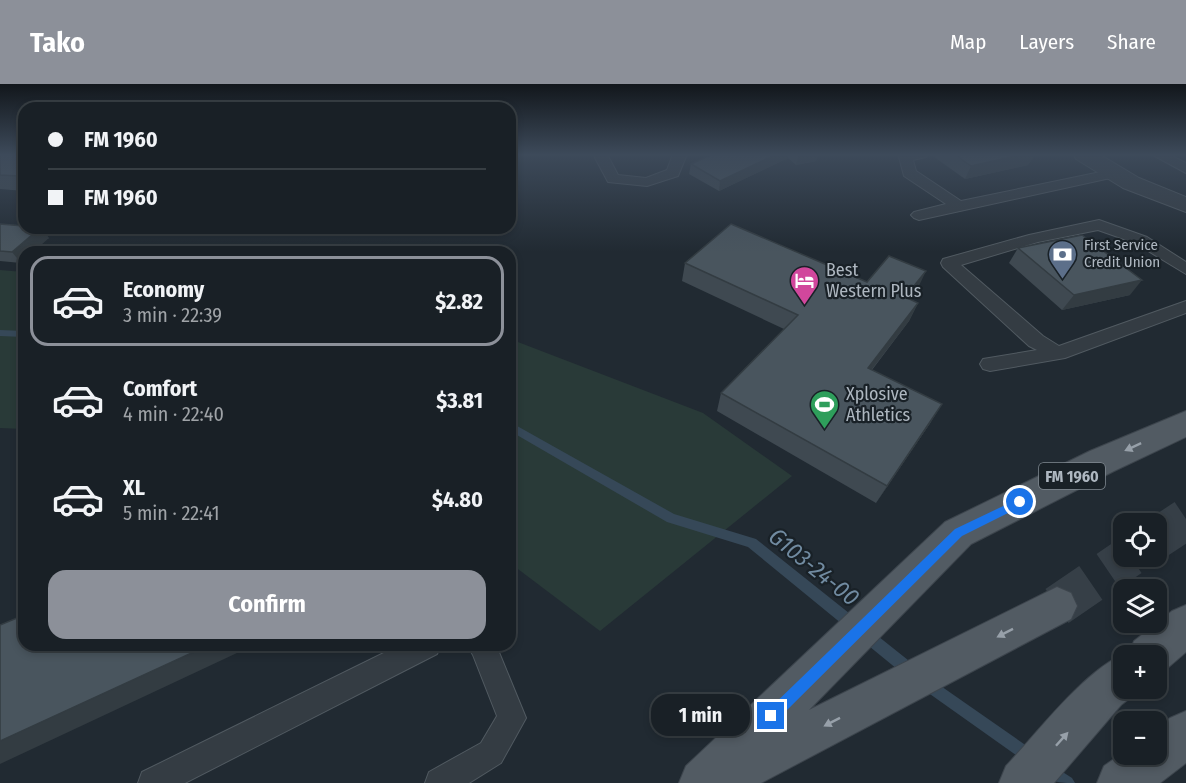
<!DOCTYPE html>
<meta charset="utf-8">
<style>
body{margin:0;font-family:"Fira Sans Condensed",sans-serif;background:#262d32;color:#f1f3f6;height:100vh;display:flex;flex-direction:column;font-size:22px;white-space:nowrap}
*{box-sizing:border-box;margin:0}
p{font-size:20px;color:#9fa3a7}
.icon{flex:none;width:33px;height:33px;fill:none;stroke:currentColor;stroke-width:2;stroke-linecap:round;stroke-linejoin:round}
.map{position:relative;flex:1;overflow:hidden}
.side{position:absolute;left:18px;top:162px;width:498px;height:405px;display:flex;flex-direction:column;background:#192026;border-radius:18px;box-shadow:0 3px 9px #0003,0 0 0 2px #373e43}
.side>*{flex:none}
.banner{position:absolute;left:18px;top:18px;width:498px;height:132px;border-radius:18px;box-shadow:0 3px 9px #0003,0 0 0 2px #373e43;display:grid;align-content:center;height:132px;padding:0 30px;background:#192026}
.controls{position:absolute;left:1113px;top:429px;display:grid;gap:12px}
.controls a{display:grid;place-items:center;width:54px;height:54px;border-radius:12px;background:#192026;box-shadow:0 3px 9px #0003,0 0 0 2px #373e43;font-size:30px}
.end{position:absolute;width:27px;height:27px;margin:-14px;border:8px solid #1a73e8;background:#fff;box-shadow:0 0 0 3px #fff}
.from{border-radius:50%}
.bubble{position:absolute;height:42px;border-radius:18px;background:#192026;box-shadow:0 3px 9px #0003,0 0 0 2px #373e43;font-size:20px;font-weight:700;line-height:42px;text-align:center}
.banner b{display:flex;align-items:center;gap:21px;height:57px;font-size:22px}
.banner b+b{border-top:2px solid #373e43}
.banner i{width:15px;height:15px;background:#f1f3f6}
ul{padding:10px 0 0;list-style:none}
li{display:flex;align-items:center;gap:18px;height:90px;margin:0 12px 9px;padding:0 18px;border:3px solid transparent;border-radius:18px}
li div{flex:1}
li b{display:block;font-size:22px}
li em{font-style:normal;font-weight:700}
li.current{border-color:#8c9099}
li>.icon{width:54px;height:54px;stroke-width:1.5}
.cta{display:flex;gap:12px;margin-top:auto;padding:12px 30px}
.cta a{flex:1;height:69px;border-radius:18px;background:#8c9099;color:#fff;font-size:24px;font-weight:700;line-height:69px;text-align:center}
header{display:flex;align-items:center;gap:36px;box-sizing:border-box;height:84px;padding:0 30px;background:#8c9099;color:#fff}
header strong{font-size:28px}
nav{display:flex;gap:33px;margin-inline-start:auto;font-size:21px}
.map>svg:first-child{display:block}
</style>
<header>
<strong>Tako</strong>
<nav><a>Map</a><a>Layers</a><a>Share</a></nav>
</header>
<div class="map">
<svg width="1186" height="699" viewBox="0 0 1186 699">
<rect width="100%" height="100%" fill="#212a32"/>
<!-- green -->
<g fill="#293a38">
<path d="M0 186 24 188V345L0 344Z"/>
<path d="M510 255 703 329 792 392 600 547 510 479Z"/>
</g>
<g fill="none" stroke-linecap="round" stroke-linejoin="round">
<!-- stream -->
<g fill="#364858" fill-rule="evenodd">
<path d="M0 246 24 247V253L0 252Z"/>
<path d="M510 338 674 430 756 455 918 584 920 589 918 594 913 596 908 594 748 463 667 438 510 347Z"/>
<path d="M925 591 1037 669 1039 674 1037 679 1032 681 1027 679 920 603 918 598 920 593Z"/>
<path d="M1047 678 1072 694 1075 699C1061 699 1046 699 1040 685L1042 680Z"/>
</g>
<!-- primary-tunnel -->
<g stroke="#363f47" stroke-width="41" stroke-dasharray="41 21" stroke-linecap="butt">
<path d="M1156 455 1186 435"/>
<path d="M1057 522 1130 472"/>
</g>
<defs>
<g id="service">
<path d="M593 70H607L618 91 646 94 667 86 673 70H687L678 92 647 102 608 98Z"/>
<path d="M901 70H928L926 73 913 76 916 87 961 117 1115 85 1122 89 1115 93 919 136 914 134 911 131 914 128 946 120 904 92 899 73Z"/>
<path d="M1151 70H1168L1186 79V89Z"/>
<path d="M1099 136 1147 153 1186 178V190L1135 159 1098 146 1038 158 961 181 1043 252 1059 262 1186 217V229L1065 274 990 287 983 285 980 280 983 275 1037 266 1029 262 943 183 941 179 943 175 1029 151Z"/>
<path d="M400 561H441L437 570 185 699H138L142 688Z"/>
<path d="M467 561H496L526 634 501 679 469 699H425L429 688 481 659 497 632 473 571Z"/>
</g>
<path id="tertiary" d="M1073 70H1099L1139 94 1186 113V128L1123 104 1076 75Z"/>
<g id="primary">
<path d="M1186 327V353L1114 387 971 460 809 626 1057 503 1071 509 1077 522 1071 535 761 699H679L686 682 945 438 1090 367Z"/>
<path d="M1186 521V568L1164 587 1156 590V572H1128L1134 557 1172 527Z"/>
<path d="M1124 570 1127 572H1124V604H1140L1139 607 1121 621 1054 699H999L1006 682C1038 648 1083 588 1124 570Z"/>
<path d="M1186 627V679L1160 699H1097L1104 682 1124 668V670H1156V644L1170 634Z"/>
</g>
</defs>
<!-- service casing -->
<use href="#service" stroke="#515a61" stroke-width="2"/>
<!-- tertiary casing -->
<use href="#tertiary" stroke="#515a61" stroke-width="2"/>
<!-- primary casing -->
<use href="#primary" stroke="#3d454d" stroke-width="2"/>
<!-- service -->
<use href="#service" fill="#343c43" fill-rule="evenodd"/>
<!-- tertiary -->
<use href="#tertiary" fill="#343c43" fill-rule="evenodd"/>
<!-- primary -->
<use href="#primary" fill="#525b63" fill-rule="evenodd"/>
</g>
<!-- wall -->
<g fill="#3f4951">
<path d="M0 70H24V107L0 105Z"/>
<path d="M713 70H818L816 77 796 81 788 74 719 107 689 90 691 80Z"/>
<path d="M930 70H1035L1028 81 965 95Z"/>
<path d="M0 140 49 154 24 168V176L21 179 0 177Z"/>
<path d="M1018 164 1130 211 1062 226 1009 179Z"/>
<path d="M685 179 867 198 917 206 909 215 918 219 909 237 872 286 931 338 876 419 717 327 721 309 784 245 682 197Z"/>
</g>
<!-- shaded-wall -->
<g fill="#333c42">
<path d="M777 70H788V74L719 107 720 97Z"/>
<path d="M803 70H818L816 77 796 81 799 71Z"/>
<path d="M1025 70H1035L1028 81 965 95 971 82Z"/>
<path d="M24 87V101L18 92Z"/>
<path d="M40 144H42L49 154 33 168H24V176L21 179 12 168Z"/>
<path d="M926 187 917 206 896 232 905 213Z"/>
<path d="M1142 196 1130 211 1062 226 1074 211Z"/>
<path d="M918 219 909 237 859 302 868 284Z"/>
<path d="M942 320 931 338 876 419 887 402Z"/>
<path d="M209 561H254L0 680V657Z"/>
</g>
<!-- building -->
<g fill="#49555e" stroke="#333c42" stroke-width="1.5">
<path d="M0 70H24V87L18 92 0 91Z"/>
<path d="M713 70H777L720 97 691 80Z"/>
<path d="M954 70H1025L971 82Z"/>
<path d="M0 140 24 142V144H40L12 168 0 167Z"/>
<path d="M731 140 867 198 889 172 926 187 905 213 918 219 868 284 942 320 887 402 721 309 798 231 685 179Z"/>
<path d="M1082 151 1142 196 1074 211 1018 164Z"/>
<path d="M24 531V561H209L0 657V541Z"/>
</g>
<!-- one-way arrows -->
<defs><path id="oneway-solid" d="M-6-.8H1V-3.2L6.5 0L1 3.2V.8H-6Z" transform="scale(1.5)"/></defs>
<g fill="#97a0a9">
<use href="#oneway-solid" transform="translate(1133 363) rotate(155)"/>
<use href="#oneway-solid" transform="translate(1005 549) rotate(153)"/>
<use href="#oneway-solid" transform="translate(832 638) rotate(153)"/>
<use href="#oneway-solid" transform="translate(1062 655) rotate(-48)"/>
</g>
<!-- sky -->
<linearGradient id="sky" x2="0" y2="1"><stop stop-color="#12171c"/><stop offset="0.42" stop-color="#3d4a5a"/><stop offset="1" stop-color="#3d4a5a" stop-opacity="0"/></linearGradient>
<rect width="1186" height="168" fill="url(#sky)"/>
<!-- route -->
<path fill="#1a73e8" d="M1020 414 1025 418 1024 421 962 452 776 637 771 639 766 637 764 632 766 628 955 445Z"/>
<!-- icons -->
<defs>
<symbol id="bank-pin" viewBox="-11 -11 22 30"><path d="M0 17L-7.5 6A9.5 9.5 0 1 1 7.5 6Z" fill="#5c6f8a" stroke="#192127"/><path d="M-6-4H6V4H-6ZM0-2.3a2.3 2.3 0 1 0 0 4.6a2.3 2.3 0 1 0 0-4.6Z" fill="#fff"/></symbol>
<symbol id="hotel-pin" viewBox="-11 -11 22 30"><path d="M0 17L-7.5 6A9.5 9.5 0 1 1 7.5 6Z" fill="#d1479c" stroke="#192127"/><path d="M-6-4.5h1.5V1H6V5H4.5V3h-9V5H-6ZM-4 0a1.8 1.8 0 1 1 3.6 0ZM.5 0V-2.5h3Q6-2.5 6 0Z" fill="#fff"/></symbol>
<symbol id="stadium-pin" viewBox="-11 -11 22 30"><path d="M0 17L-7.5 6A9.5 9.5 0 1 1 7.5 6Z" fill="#2e9e5b" stroke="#192127"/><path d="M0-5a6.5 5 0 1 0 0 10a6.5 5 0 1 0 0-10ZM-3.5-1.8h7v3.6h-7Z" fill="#fff"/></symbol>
</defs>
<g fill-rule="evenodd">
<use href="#bank-pin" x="1046" y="154" width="33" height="45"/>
<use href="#hotel-pin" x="788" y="180" width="33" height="45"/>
<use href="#stadium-pin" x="808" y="304" width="33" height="45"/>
</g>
<g text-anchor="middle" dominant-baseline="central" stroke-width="4.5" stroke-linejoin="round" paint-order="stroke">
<!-- far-poi labels -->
<g font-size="15" fill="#aeb7c0" stroke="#192127" text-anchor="start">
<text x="1084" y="161">First Service<tspan x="1084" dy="17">Credit Union</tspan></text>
</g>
<!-- shield labels -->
<rect fill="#192127" stroke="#818a92" stroke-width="1.5" x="1039" y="379" width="66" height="26" rx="4.5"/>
<g font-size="16" font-weight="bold" fill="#aeb7c0">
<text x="1072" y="392">FM 1960</text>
</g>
<!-- poi labels -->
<g font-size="18" fill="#aeb7c0" stroke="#192127" text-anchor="start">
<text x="826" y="186">Best<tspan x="826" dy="21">Western Plus</tspan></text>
<text x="846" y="310">Xplosive<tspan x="846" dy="21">Athletics</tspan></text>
</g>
<!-- near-water labels -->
<g font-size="24" font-style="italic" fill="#718ba1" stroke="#192127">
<text transform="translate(814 483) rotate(39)">G103-24-00</text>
</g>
</g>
</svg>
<div class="controls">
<a><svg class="icon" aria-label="locate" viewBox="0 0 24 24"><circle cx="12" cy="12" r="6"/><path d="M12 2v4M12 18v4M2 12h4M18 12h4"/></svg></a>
<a><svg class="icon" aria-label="layers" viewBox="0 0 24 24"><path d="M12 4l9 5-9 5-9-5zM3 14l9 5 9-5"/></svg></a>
<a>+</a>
<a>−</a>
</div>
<i class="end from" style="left:1020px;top:418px"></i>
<i class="end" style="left:771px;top:632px"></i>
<div class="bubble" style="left:651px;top:610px;width:99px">1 min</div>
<div class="banner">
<b><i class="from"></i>FM 1960</b>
<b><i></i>FM 1960</b>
</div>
<section class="side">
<ul>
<li class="current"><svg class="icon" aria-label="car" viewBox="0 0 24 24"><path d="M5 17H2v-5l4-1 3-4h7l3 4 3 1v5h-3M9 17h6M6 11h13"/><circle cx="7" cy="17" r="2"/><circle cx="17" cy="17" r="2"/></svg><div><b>Economy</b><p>3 min · 22:39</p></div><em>$2.82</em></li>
<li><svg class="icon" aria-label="car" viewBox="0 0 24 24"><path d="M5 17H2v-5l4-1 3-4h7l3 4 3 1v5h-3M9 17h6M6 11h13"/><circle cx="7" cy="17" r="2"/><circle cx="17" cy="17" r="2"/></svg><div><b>Comfort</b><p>4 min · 22:40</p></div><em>$3.81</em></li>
<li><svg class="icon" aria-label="car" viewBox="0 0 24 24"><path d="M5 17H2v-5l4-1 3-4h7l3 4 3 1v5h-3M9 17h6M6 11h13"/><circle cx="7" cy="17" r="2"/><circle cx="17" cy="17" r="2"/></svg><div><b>XL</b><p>5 min · 22:41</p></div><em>$4.80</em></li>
</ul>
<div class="cta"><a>Confirm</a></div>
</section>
</div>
